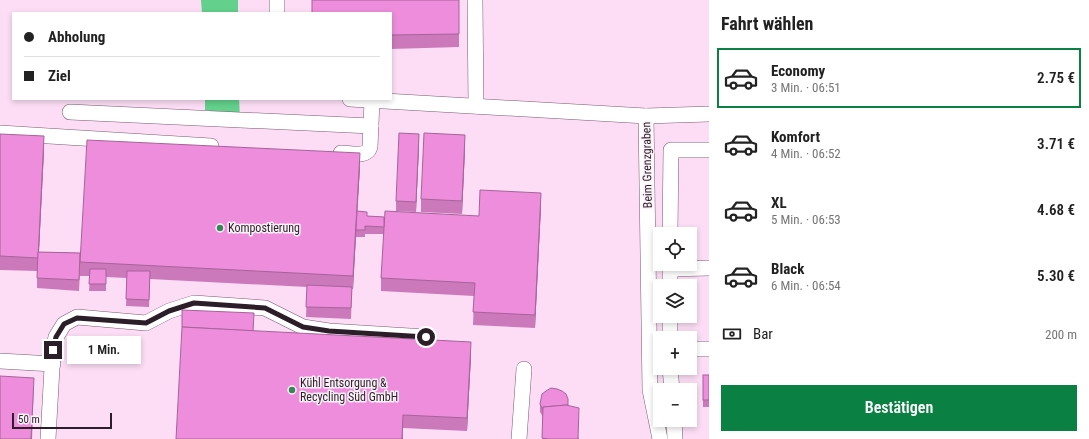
<!DOCTYPE html>
<html lang="de">
<meta charset="utf-8">
<style>
body{margin:0;font-family:"Roboto Condensed",sans-serif;background:#f2f2f2;color:#222;height:100vh;display:flex;flex-direction:column;font-size:15px;white-space:nowrap}
*{box-sizing:border-box;margin:0}
p{font-size:13px;color:#767676}
.icon{flex:none;width:22px;height:22px;fill:none;stroke:currentColor;stroke-width:2;stroke-linecap:round;stroke-linejoin:round}
.map{position:relative;flex:1;overflow:hidden}
.sheet{display:flex;flex-direction:column;background:#fff;width:380px}
.sheet>*{flex:none}
.hud{position:absolute;left:12px;top:12px;width:380px;height:88px;border-radius:0px;box-shadow:0 2px 6px #0003;display:grid;align-content:center;height:88px;padding:0 12px;background:#fff}
.buttons{position:absolute;left:653px;top:227px;display:grid;gap:8px}
.buttons a{display:grid;place-items:center;width:44px;height:44px;border-radius:0px;background:#fff;box-shadow:0 2px 6px #0003;font-size:20px}
.scale{position:absolute;left:12px;bottom:10px;width:100px;box-sizing:border-box;padding-left:4px;border:2px solid #2c1e29;border-top:0;font-size:11px;line-height:14px;white-space:nowrap;color:#2c1e29;-webkit-text-stroke:3px #faf2f8;paint-order:stroke}
.end{position:absolute;width:18px;height:18px;margin:-9px;border:5px solid #2c1e29;background:#fff;box-shadow:0 0 0 2px #fff}
.from{border-radius:50%}
.bubble{position:absolute;height:28px;border-radius:0px;background:#fff;box-shadow:0 2px 6px #0003;font-size:13px;font-weight:600;line-height:28px;text-align:center}
.hud b{display:flex;align-items:center;gap:14px;height:38px;font-size:15px}
.hud b+b{border-top:1px solid #e0e0e0}
.hud i{width:10px;height:10px;background:#222}
ul{padding:0;list-style:none}
li{display:flex;align-items:center;gap:12px;height:60px;margin:0 8px 6px;padding:0 4px;border:2px solid transparent;border-radius:0px}
li div{flex:1}
li b{display:block;font-size:15px}
li em{font-style:normal;font-weight:600}
li.current{border-color:#0b8043}
li>.icon{width:36px;height:36px;stroke-width:1.5}
h2{padding:0 12px;font-size:18px;line-height:48px}
.pay{display:flex;align-items:center;gap:10px;height:44px;padding:0 12px;font-size:15px}
.pay p{margin-inline-start:auto}
.primary-button{display:flex;gap:8px;margin-top:auto;padding:8px 12px}
.primary-button a{flex:1;height:46px;border-radius:0px;background:#0b8043;color:#fff;font-size:16px;font-weight:600;line-height:46px;text-align:center}
main{display:flex;flex:1;min-height:0}
.map>svg:first-child{display:block}
</style>
<main>
<div class="map">
<svg width="709" height="439" viewBox="0 0 709 439">
<rect width="100%" height="100%" fill="#fcddf5"/>
<!-- green -->
<g fill="#63d08c">
<path d="M201 0H238V13H202Z"/>
<path d="M205 99H239L240 116 205 110Z"/>
</g>
<g fill="none" stroke-linecap="round" stroke-linejoin="round">
<defs>
<g id="minor">
<path d="M475 0 476 106"/>
<path d="M277 13V0"/>
<path d="M350 99 646 116 709 114"/>
<path d="M70 112 371 126"/>
<path d="M646 116 650 390 660 439"/>
<path d="M0 133 211 146"/>
<path d="M341 153C350 153 367 158 370 147L372 101"/>
<path d="M670 234 671 150H709"/>
<path d="M670 269 709 268"/>
<path d="M670 286V264"/>
<path d="M670 338V316"/>
<path d="M690 349H709"/>
<path d="M0 361 53 364"/>
<path d="M670 368 672 390"/>
<path d="M674 420 675 439"/>
<path d="M48 439 53 350 56 337 64 324 77 317 146 323 169 311 194 303 265 308 303 327 329 331 426 337"/>
<path d="M519 439 524 369"/>
</g>
</defs>
<!-- minor casing -->
<use href="#minor" stroke="#7a5973" stroke-width="16"/>
<!-- minor -->
<use href="#minor" stroke="#fff" stroke-width="15"/>
</g>
<!-- wall -->
<g fill="#cc79bc">
<path d="M459 0V47L391 49V13Z"/>
<path d="M0 134 44 150 39 252 80 253 360 167 357 211 367 216 384 217 479 216 541 206 535 328 473 325 474 296 381 291V278L384 234H365V237H356V233L353 289H352L351 319 306 317 307 287 150 279 149 307 126 306 127 278 106 277V291H89L90 276H80V272L79 291 37 288V271L0 270Z"/>
<path d="M419 145 416 212 396 211V201Z"/>
<path d="M465 149 462 214 421 212V199Z"/>
<path d="M254 323 253 331 471 356 467 431 403 428 176 439Z"/>
<rect x="703" y="375" width="6" height="32"/>
<path d="M540 404 568 405 579 439H542L543 417 540 412Z"/>
</g>
<!-- shaded-wall -->
<g fill="#a66399">
<path d="M419 134V145L416 212V202Z"/>
<path d="M465 135V149L462 214V201Z"/>
<path d="M44 136V150L38 271V258Z"/>
<path d="M360 153V167L353 289V276Z"/>
<path d="M541 193V206L535 328V315Z"/>
<path d="M471 342V356L467 431V418Z"/>
<path d="M34 378 32 439H31Z"/>
<path d="M403 415V439H402Z"/>
</g>
<!-- building -->
<g fill="#ed8ddb" stroke="#a66399">
<path d="M312 0H459V34L391 35V13H312Z"/>
<path d="M399 133 419 134 416 202 396 201Z"/>
<path d="M424 133 465 135 462 201 421 199Z"/>
<path d="M0 134 44 136 38 258 0 256Z"/>
<path d="M87 140 360 153 353 276 80 262Z"/>
<path d="M480 190 541 193 535 315 473 312 475 283 381 278 385 211 479 216Z"/>
<path d="M357 211 367 212V216L384 217V227L365 226V230H356Z"/>
<path d="M38 252 80 253 79 280 37 278Z"/>
<path d="M90 269H106V284H89Z"/>
<path d="M127 271H150L149 300 126 299Z"/>
<path d="M307 285 352 287 351 308 306 307Z"/>
<path d="M182 310 254 313 253 331 182 327Z"/>
<path d="M182 327 471 342 467 418 403 415 402 439H176Z"/>
<rect x="703" y="375" width="6" height="25"/>
<path d="M0 376 34 378 31 439H0Z"/>
<path d="M551 388 557 389 562 391 566 394 568 399V405L543 407V410L540 404 542 394 546 391Z"/>
<path d="M566 405 579 408 578 439H548L542 438 543 407Z"/>
</g>
<g fill="none" stroke-linecap="round" stroke-linejoin="round">
<!-- route -->
<path stroke="#2c1e29" stroke-width="5" d="M53 350 56 337 64 324 77 318 146 323 169 311 194 303 265 308 303 327 329 331 426 337"/>
</g>
<!-- markers -->
<g fill="#378656" stroke="#faf2f8" stroke-width="1.5">
<circle cx="220" cy="228" r="4"/>
<circle cx="292" cy="390" r="4"/>
</g>
<g text-anchor="middle" dominant-baseline="central" stroke-width="3" stroke-linejoin="round" paint-order="stroke">
<!-- street labels -->
<g font-size="12" fill="#2c1e29" stroke="#faf2f8">
<text transform="translate(647 165) rotate(-91)">Beim Grenzgraben</text>
</g>
<!-- poi labels -->
<g font-size="12" fill="#2c1e29" stroke="#faf2f8" text-anchor="start">
<text x="228" y="228">Kompostierung</text>
<text x="300" y="383">Kühl Entsorgung &amp;<tspan x="300" dy="14">Recycling Süd GmbH</tspan></text>
</g>
</g>
</svg>
<div class="buttons">
<a><svg class="icon" aria-label="locate" viewBox="0 0 24 24"><circle cx="12" cy="12" r="6"/><path d="M12 2v4M12 18v4M2 12h4M18 12h4"/></svg></a>
<a><svg class="icon" aria-label="layers" viewBox="0 0 24 24"><path d="M12 4l9 5-9 5-9-5zM3 14l9 5 9-5"/></svg></a>
<a>+</a>
<a>−</a>
</div>
<div class="scale">50 m</div>
<i class="end from" style="left:426px;top:337px"></i>
<i class="end" style="left:53px;top:350px"></i>
<div class="bubble" style="left:67px;top:336px;width:74px">1 Min.</div>
<div class="hud">
<b><i class="from"></i>Abholung</b>
<b><i></i>Ziel</b>
</div>
</div>
<section class="sheet">
<h2>Fahrt wählen</h2>
<ul>
<li class="current"><svg class="icon" aria-label="car" viewBox="0 0 24 24"><path d="M5 17H2v-5l4-1 3-4h7l3 4 3 1v5h-3M9 17h6M6 11h13"/><circle cx="7" cy="17" r="2"/><circle cx="17" cy="17" r="2"/></svg><div><b>Economy</b><p>3 Min. · 06:51</p></div><em>2.75 €</em></li>
<li><svg class="icon" aria-label="car" viewBox="0 0 24 24"><path d="M5 17H2v-5l4-1 3-4h7l3 4 3 1v5h-3M9 17h6M6 11h13"/><circle cx="7" cy="17" r="2"/><circle cx="17" cy="17" r="2"/></svg><div><b>Komfort</b><p>4 Min. · 06:52</p></div><em>3.71 €</em></li>
<li><svg class="icon" aria-label="car" viewBox="0 0 24 24"><path d="M5 17H2v-5l4-1 3-4h7l3 4 3 1v5h-3M9 17h6M6 11h13"/><circle cx="7" cy="17" r="2"/><circle cx="17" cy="17" r="2"/></svg><div><b>XL</b><p>5 Min. · 06:53</p></div><em>4.68 €</em></li>
<li><svg class="icon" aria-label="car" viewBox="0 0 24 24"><path d="M5 17H2v-5l4-1 3-4h7l3 4 3 1v5h-3M9 17h6M6 11h13"/><circle cx="7" cy="17" r="2"/><circle cx="17" cy="17" r="2"/></svg><div><b>Black</b><p>6 Min. · 06:54</p></div><em>5.30 €</em></li>
</ul>
<div class="pay"><svg class="icon" aria-label="cash" viewBox="0 0 24 24"><path d="M3 7h18v10H3z"/><circle cx="12" cy="12" r="2"/></svg>Bar<p>200 m</p></div>
<div class="primary-button"><a>Bestätigen</a></div>
</section>
</main>
